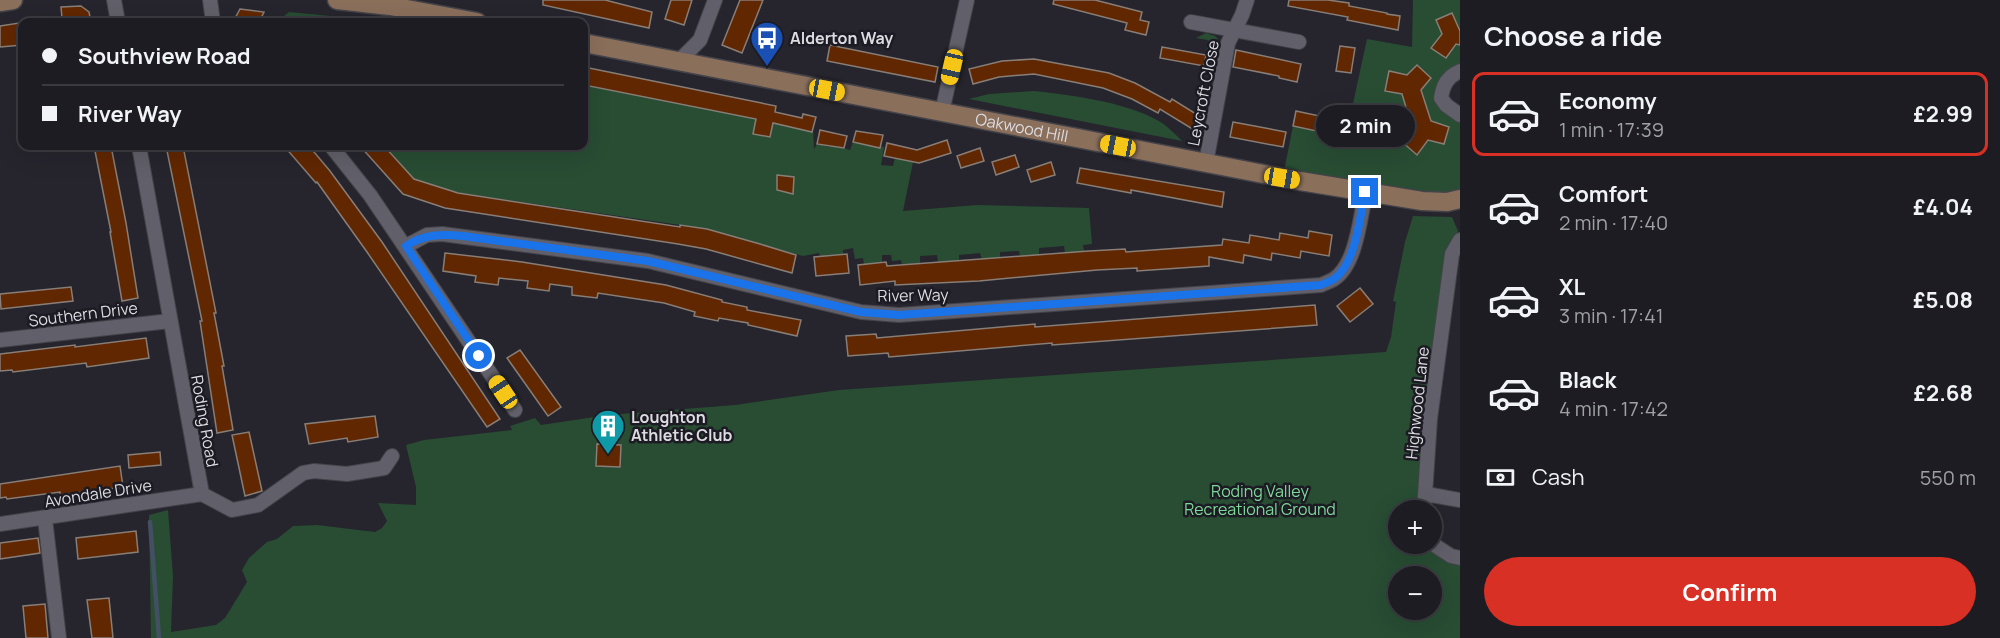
<!DOCTYPE html>
<meta charset="utf-8">
<style>
body{margin:0;font-family:Manrope,sans-serif;background:#25252a;color:#f1f3f6;height:100vh;display:flex;flex-direction:column;font-size:22px;white-space:nowrap}
*{box-sizing:border-box;margin:0}
p{font-size:20px;color:#a0a1a5}
.icon{flex:none;width:33px;height:33px;fill:none;stroke:currentColor;stroke-width:2;stroke-linecap:round;stroke-linejoin:round}
.map{position:relative;flex:1;overflow:hidden}
.side{display:flex;flex-direction:column;background:#1c1c22;width:540px}
.side>*{flex:none}
.guide{position:absolute;left:18px;top:18px;width:570px;height:132px;border-radius:12px;box-shadow:0 6px 24px #0002,0 0 0 2px #3a3a40;display:grid;align-content:center;height:132px;padding:0 24px;background:#1c1c22}
.buttons{position:absolute;left:1388px;top:500px;display:grid;gap:12px}
.buttons a{display:grid;place-items:center;width:54px;height:54px;border-radius:50%;background:#1c1c22;box-shadow:0 6px 24px #0002,0 0 0 2px #3a3a40;font-size:30px}
.end{position:absolute;width:27px;height:27px;margin:-14px;border:8px solid #1a73e8;background:#fff;box-shadow:0 0 0 3px #fff}
.from{border-radius:50%}
.bubble{position:absolute;height:42px;border-radius:21px;background:#1c1c22;box-shadow:0 6px 24px #0002,0 0 0 2px #3a3a40;font-size:20px;font-weight:700;line-height:42px;text-align:center}
.car{position:absolute;width:18px;height:36px;margin:-18px -9px;border-radius:8px;box-shadow:0 0 4px 2px #0007;background:linear-gradient(#f5c518 24%,#345 0 40%,#f5c518 0 76%,#345 0 86%,#f5c518 0)}
.guide b{display:flex;align-items:center;gap:21px;height:57px;font-size:22px}
.guide b+b{border-top:2px solid #3a3a40}
.guide i{width:15px;height:15px;background:#f1f3f6}
ul{padding:0;list-style:none}
li{display:flex;align-items:center;gap:18px;height:84px;margin:0 12px 9px;padding:0 12px;border:3px solid transparent;border-radius:12px}
li div{flex:1}
li b{display:block;font-size:22px}
li em{font-style:normal;font-weight:700}
li.on{border-color:#d93025}
li>.icon{width:54px;height:54px;stroke-width:1.5}
h2{padding:0 24px;font-size:27px;line-height:72px}
.pay{display:flex;align-items:center;gap:15px;height:66px;padding:0 24px;font-size:22px}
.pay p{margin-inline-start:auto}
.action{display:flex;gap:12px;margin-top:auto;padding:12px 24px}
.action a{flex:1;height:69px;border-radius:36px;background:#d93025;color:#fff;font-size:24px;font-weight:700;line-height:69px;text-align:center}
main{display:flex;flex:1;min-height:0}
.map>svg:first-child{display:block}
</style>
<main>
<div class="map">
<svg width="1460" height="638" viewBox="0 0 1460 638">
<rect width="100%" height="100%" fill="#26252d"/>
<!-- green -->
<g fill="#284d33" fill-rule="evenodd">
<path d="M1413 0H1460V69L1441 89 1460 118V196L1283 176 1293 126 1359 139 1362 125 1349 122 1367 39 1412 47Z"/>
<path d="M289 12 382 21V22H277Z"/>
<path d="M1206 33 1215 36 1218 39 1215 69 1204 66 1208 40 1196 38Z"/>
<path d="M584 85 756 119 753 134 769 137 774 116 782 119 783 126 799 129 800 125 813 128 814 149 817 144 830 147 831 145 850 150 853 142 884 147 881 165 893 166 895 158 913 162 903 211 977 205 1089 208 1092 244 1083 245 1084 251 1065 253 1064 246 1039 248V255L1020 256 1019 251 1000 252V259L982 260 980 253 959 255V261L938 263 937 255 920 256V264L902 265 901 260 892 261 891 255H882V262L864 264 863 258 855 259 853 248 843 250V254L820 256 819 253 803 256 694 227 454 192 411 178 384 146H584ZM777 175 793 177V193L777 190Z"/>
<path d="M1034 91C1072 95 1134 103 1165 125 1171 130 1177 136 1182 141L969 99 989 94Z"/>
<path d="M1413 216 1452 217 1458 231 1447 251 1418 510H1398V543H1429L1460 558V638H151L149 515 168 510 173 576 171 632 216 625 225 618 247 582 242 570 249 558 267 542 277 539 293 526 317 525 375 532 382 528 387 521 378 503 416 505V487L406 445 424 440 512 430 510 426 535 418 541 425 608 415 735 405 839 390 1386 352 1391 337 1396 302 1393 301 1405 242ZM1398 576H1431V609H1398Z"/>
</g>
<g fill="none" stroke-linecap="round" stroke-linejoin="round">
<!-- stream -->
<path stroke="#435064" stroke-width="4.5" d="M150 522 159 638"/>
</g>
<!-- building -->
<g fill="#612700" stroke="#887e78" stroke-width="1.5">
<path d="M543 0H605L652 12 649 28 543 5Z"/>
<path d="M671 0H692L684 25 665 19Z"/>
<path d="M740 0H763L742 53 722 45Z"/>
<path d="M1054 0H1095L1142 12 1140 20 1149 22 1146 35 1125 30 1127 23 1053 4Z"/>
<path d="M1289 0H1328L1349 3V6L1387 13V14L1400 16 1398 30 1347 20 1348 17 1288 6Z"/>
<path d="M81 6 89 12 91 22H69V18H62L61 7Z"/>
<path d="M240 9 264 12 259 22H233Z"/>
<path d="M1452 13 1460 31V45L1456 44 1446 58 1431 48 1442 34 1436 20Z"/>
<path d="M19 23 22 45 0 47V26Z"/>
<path d="M830 45 938 67 935 82 827 61Z"/>
<path d="M1340 46 1355 48 1351 73 1336 71Z"/>
<path d="M1162 47 1206 55 1204 66 1160 58Z"/>
<path d="M1236 50 1301 64 1297 82 1279 78V76L1233 67Z"/>
<path d="M1034 59 1109 73 1135 83 1170 102 1172 99 1201 117 1194 130 1160 109 1158 113 1132 99 1103 88 1034 74 999 77 973 84 969 69 1002 61Z"/>
<path d="M1417 65 1431 78 1421 90 1431 121 1449 127 1444 144 1428 140 1417 155 1401 141 1412 127 1402 94 1385 91 1389 71 1407 75Z"/>
<path d="M584 67 776 106 775 112 802 118 803 114 816 117 812 132 773 123 770 137 753 134 756 119 584 85Z"/>
<path d="M1296 111 1362 125 1359 140 1293 126Z"/>
<path d="M1233 122 1286 132 1283 147 1230 137Z"/>
<path d="M820 130 847 136 844 148 817 144Z"/>
<path d="M856 131 883 135 880 148 853 142Z"/>
<path d="M947 140 951 153 919 163 884 156 887 143 917 150Z"/>
<path d="M94 146H111L126 223 138 298 122 301 110 232H111Z"/>
<path d="M166 146H183L216 313H214L224 366H222L233 430 217 433 200 321H202Z"/>
<path d="M284 146H309L330 171 382 242 500 419 487 427 367 252 317 182 316 183Z"/>
<path d="M360 146H384L414 179 458 193 608 216 680 227V225L707 229 760 244 796 255 792 273 706 249 678 244 445 208 403 194Z"/>
<path d="M980 148 984 161 961 168 957 156Z"/>
<path d="M1015 155 1019 167 996 175 992 162Z"/>
<path d="M1051 162 1055 175 1031 182 1027 170Z"/>
<path d="M1080 168 1224 192 1222 207 1131 190V193L1077 183Z"/>
<path d="M777 175 794 177 793 194 777 190Z"/>
<path d="M1309 231 1332 235 1329 256 1301 251 1300 258 1272 253 1271 260 1244 255 1243 263 1209 257V266L1137 271V268L1097 270 979 281 895 285V281L860 285 858 265 886 262 887 266 1089 251 1125 249 1126 252 1166 249 1222 245 1223 239 1249 243 1250 235 1279 240 1280 233 1308 238Z"/>
<path d="M445 253 522 262 666 285 722 300V302L747 307V310L801 320 797 336 748 325V323L719 318 718 321 694 316 695 312 664 303 598 293 597 298 572 295V287L550 284 549 291 527 288 528 281 499 278 498 285 475 282 476 276 443 271Z"/>
<path d="M847 254 849 273 816 276 814 257Z"/>
<path d="M71 287 73 301 1 309 0 294Z"/>
<path d="M1360 288 1373 304 1350 322 1337 306Z"/>
<path d="M1315 305 1317 325 1052 345V343L889 357 888 353 848 356 846 336 876 334 877 338 1035 324V327Z"/>
<path d="M146 338 149 358 87 367 86 363 13 372 12 370 0 371V354L75 345V347Z"/>
<path d="M520 350 561 407 548 416 507 358Z"/>
<path d="M375 416 378 437 348 442 347 438 309 444 305 424Z"/>
<path d="M249 432 262 491 245 496 232 435Z"/>
<path d="M597 444 621 445 620 467 596 466Z"/>
<path d="M160 452 161 465 129 468 128 455Z"/>
<path d="M120 466 123 487 60 495V492L7 499 6 497 0 498V484Z"/>
<path d="M136 531 138 552 78 559 76 538Z"/>
<path d="M38 538 40 553 0 559V543Z"/>
<path d="M109 598 113 638H92L87 600Z"/>
<path d="M45 604 48 638H26L23 606Z"/>
</g>
<g fill="none" stroke-linecap="round" stroke-linejoin="round">
<defs>
<g id="street">
<path d="M114 0 118 22"/>
<path d="M210 0 213 22"/>
<path d="M1191 22 1299 42"/>
<path d="M679 61 700 40 715 0"/>
<path d="M1460 71C1447 77 1443 85 1441 98L1446 105 1460 115"/>
<path d="M942 112 967 0"/>
<path d="M139 146 202 494 232 510 258 505 303 473 314 471 347 474 384 468 392 456"/>
<path d="M331 146 370 195 515 410"/>
<path d="M1206 163 1228 43 1242 15 1247 0"/>
<path d="M406 246 427 235 442 234 648 261 861 312 899 315 1321 285C1325 283 1331 281 1334 279 1357 264 1360 216 1366 192"/>
<path d="M0 340 170 321"/>
<path d="M1426 494 1460 500"/>
<path d="M1424 510 1430 419 1452 254 1460 240"/>
<path d="M45 519 59 638"/>
<path d="M0 524 202 494"/>
<path d="M1431 543 1451 556 1460 558"/>
</g>
<g id="secondary">
<path d="M337 0 390 6 477 22"/>
<path d="M0 2 13 0"/>
<path id="s1" d="M584 43 1300 181 1422 201 1447 202 1460 199"/>
</g>
</defs>
<!-- street casing -->
<use href="#street" stroke="#44434a" stroke-width="16"/>
<!-- secondary casing -->
<use href="#secondary" stroke="#44434a" stroke-width="21"/>
<!-- street -->
<use href="#street" stroke="#615f69" stroke-width="14"/>
<!-- secondary -->
<use href="#secondary" stroke="#8a6f5b" stroke-width="18"/>
</g>
<g fill="none" stroke-linecap="round" stroke-linejoin="round">
<!-- route -->
<path stroke="#1a73e8" stroke-width="8" d="M479 356 406 246C424 234 441 234 463 236L648 261 861 312 899 315 1321 285C1325 283 1331 281 1334 279 1356 264 1360 216 1365 192"/>
</g>
<!-- icons -->
<defs>
<symbol id="bus-pin" viewBox="-11 -11 22 30"><path d="M0 17L-7.5 6A9.5 9.5 0 1 1 7.5 6Z" fill="#1a4fb4" stroke="#1c1b23"/><path d="M-5-6H5V4H4V6H2V4H-2V6H-4V4H-5ZM-3.5-4V0h7V-4ZM-3.5 1.2v1.5H-2V1.2ZM2 1.2v1.5H3.5V1.2Z" fill="#fff"/></symbol>
<symbol id="building-pin" viewBox="-11 -11 22 30"><path d="M0 17L-7.5 6A9.5 9.5 0 1 1 7.5 6Z" fill="#0f9aa8" stroke="#1c1b23"/><path d="M-4-6H4V6H1V3H-1V6H-4ZM-2.5-4.3h1.7v1.8h-1.7ZM.8-4.3h1.7v1.8H.8ZM-2.5-1h1.7V.8h-1.7ZM.8-1h1.7V.8H.8Z" fill="#fff"/></symbol>
</defs>
<g fill-rule="evenodd">
<use href="#bus-pin" x="748" y="19" width="38" height="52"/>
<use href="#building-pin" x="589" y="407" width="38" height="52"/>
</g>
<g text-anchor="middle" dominant-baseline="central" stroke-width="5" stroke-linejoin="round" paint-order="stroke">
<!-- poi labels -->
<g font-size="16" font-weight="bold" fill="#dcdbe1" stroke="#1c1b23" text-anchor="start">
<text x="790" y="38">Alderton Way</text>
<text x="631" y="417">Loughton<tspan x="631" dy="18">Athletic Club</tspan></text>
</g>
<!-- street labels -->
<g font-size="16" fill="#dcdbe1" stroke="#1c1b23">
<text transform="translate(1203 93) rotate(-79)">Leycroft Close</text>
<text stroke="none"><textPath href="#s1" startOffset="446">Oakwood Hill</textPath></text>
<text transform="translate(913 295) rotate(-1)">River Way</text>
<text transform="translate(83 314) rotate(-7)">Southern Drive</text>
<text transform="translate(1417 403) rotate(-84)">Highwood Lane</text>
<text transform="translate(205 421) rotate(80)">Roding Road</text>
<text transform="translate(98 493) rotate(-9)">Avondale Drive</text>
</g>
<!-- park labels -->
<g font-size="16" fill="#7dd998" stroke="#1c1b23">
<text x="1260" y="491">Roding Valley<tspan x="1260" dy="18">Recreational Ground</tspan></text>
</g>
</g>
</svg>
<div class="buttons">
<a>+</a>
<a>−</a>
</div>
<i class="end from" style="left:479px;top:356px"></i>
<i class="end" style="left:1365px;top:192px"></i>
<div class="bubble" style="left:1316px;top:105px;width:99px">2 min</div>
<i class="car" style="left:952px;top:67px;rotate:193deg"></i>
<i class="car" style="left:827px;top:90px;rotate:101deg"></i>
<i class="car" style="left:1118px;top:146px;rotate:281deg"></i>
<i class="car" style="left:1282px;top:178px;rotate:100deg"></i>
<i class="car" style="left:503px;top:392px;rotate:326deg"></i>
<div class="guide">
<b><i class="from"></i>Southview Road</b>
<b><i></i>River Way</b>
</div>
</div>
<section class="side">
<h2>Choose a ride</h2>
<ul>
<li class="on"><svg class="icon" aria-label="car" viewBox="0 0 24 24"><path d="M5 17H2v-5l4-1 3-4h7l3 4 3 1v5h-3M9 17h6M6 11h13"/><circle cx="7" cy="17" r="2"/><circle cx="17" cy="17" r="2"/></svg><div><b>Economy</b><p>1 min · 17:39</p></div><em>£2.99</em></li>
<li><svg class="icon" aria-label="car" viewBox="0 0 24 24"><path d="M5 17H2v-5l4-1 3-4h7l3 4 3 1v5h-3M9 17h6M6 11h13"/><circle cx="7" cy="17" r="2"/><circle cx="17" cy="17" r="2"/></svg><div><b>Comfort</b><p>2 min · 17:40</p></div><em>£4.04</em></li>
<li><svg class="icon" aria-label="car" viewBox="0 0 24 24"><path d="M5 17H2v-5l4-1 3-4h7l3 4 3 1v5h-3M9 17h6M6 11h13"/><circle cx="7" cy="17" r="2"/><circle cx="17" cy="17" r="2"/></svg><div><b>XL</b><p>3 min · 17:41</p></div><em>£5.08</em></li>
<li><svg class="icon" aria-label="car" viewBox="0 0 24 24"><path d="M5 17H2v-5l4-1 3-4h7l3 4 3 1v5h-3M9 17h6M6 11h13"/><circle cx="7" cy="17" r="2"/><circle cx="17" cy="17" r="2"/></svg><div><b>Black</b><p>4 min · 17:42</p></div><em>£2.68</em></li>
</ul>
<div class="pay"><svg class="icon" aria-label="cash" viewBox="0 0 24 24"><path d="M3 7h18v10H3z"/><circle cx="12" cy="12" r="2"/></svg>Cash<p>550 m</p></div>
<div class="action"><a>Confirm</a></div>
</section>
</main>
